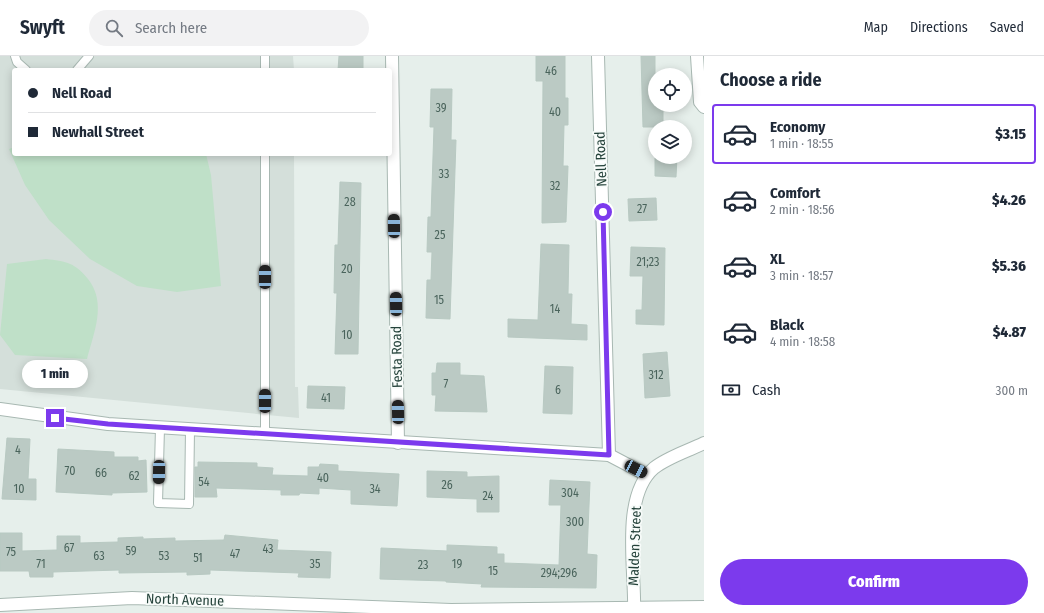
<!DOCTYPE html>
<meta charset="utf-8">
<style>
body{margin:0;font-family:"Fira Sans Condensed",sans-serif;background:#f2f2f3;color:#1f2937;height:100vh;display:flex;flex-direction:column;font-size:15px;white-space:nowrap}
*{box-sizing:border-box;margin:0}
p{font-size:13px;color:#747a83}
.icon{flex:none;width:22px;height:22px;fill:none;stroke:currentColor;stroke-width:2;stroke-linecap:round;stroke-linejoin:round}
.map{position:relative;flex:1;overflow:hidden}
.details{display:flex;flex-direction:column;background:#fff;width:340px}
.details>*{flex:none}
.banner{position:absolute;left:12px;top:12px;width:380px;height:88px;border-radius:4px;box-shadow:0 2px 10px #0003;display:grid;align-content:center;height:88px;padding:0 16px;background:#fff}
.fabs{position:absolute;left:648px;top:12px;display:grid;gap:8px}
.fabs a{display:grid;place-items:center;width:44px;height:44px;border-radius:50%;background:#fff;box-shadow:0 2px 10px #0003;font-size:20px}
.end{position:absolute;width:18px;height:18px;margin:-9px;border:5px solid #7c3aed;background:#fff;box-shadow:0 0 0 2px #fff}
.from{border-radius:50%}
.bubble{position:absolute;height:28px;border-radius:14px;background:#fff;box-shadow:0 2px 10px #0003;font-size:13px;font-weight:800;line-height:28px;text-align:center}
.car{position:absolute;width:12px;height:24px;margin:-12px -6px;border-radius:5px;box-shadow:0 0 3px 1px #0007;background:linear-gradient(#222 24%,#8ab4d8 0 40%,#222 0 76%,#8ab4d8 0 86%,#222 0)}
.banner b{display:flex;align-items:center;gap:14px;height:38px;font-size:15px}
.banner b+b{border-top:1px solid #e0e1e3}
.banner i{width:10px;height:10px;background:#1f2937}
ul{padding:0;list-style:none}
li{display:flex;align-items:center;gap:12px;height:60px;margin:0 8px 6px;padding:0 8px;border:2px solid transparent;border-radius:4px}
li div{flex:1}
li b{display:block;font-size:15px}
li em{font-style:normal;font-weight:800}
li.current{border-color:#7c3aed}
li>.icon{width:36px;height:36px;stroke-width:1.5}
h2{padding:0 16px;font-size:18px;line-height:48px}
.pay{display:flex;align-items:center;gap:10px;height:44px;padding:0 16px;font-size:15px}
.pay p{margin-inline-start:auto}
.action{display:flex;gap:8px;margin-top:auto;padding:8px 16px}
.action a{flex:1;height:46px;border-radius:24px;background:#7c3aed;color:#fff;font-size:16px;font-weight:800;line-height:46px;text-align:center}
header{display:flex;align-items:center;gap:24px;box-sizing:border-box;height:56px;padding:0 20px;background:#fff;border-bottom:1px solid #e0e1e3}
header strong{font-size:19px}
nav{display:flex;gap:22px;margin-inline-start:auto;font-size:14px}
.search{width:280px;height:36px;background:#f2f2f3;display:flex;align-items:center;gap:10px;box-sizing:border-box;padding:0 14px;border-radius:22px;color:#747a83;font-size:15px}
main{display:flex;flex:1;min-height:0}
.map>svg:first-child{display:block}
</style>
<header>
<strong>Swyft</strong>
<div class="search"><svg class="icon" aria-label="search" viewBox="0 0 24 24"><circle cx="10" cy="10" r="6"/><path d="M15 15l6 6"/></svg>Search here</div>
<nav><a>Map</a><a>Directions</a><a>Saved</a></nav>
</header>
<main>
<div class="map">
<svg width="704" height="557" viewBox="0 0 704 557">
<rect width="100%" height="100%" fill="#e6efeb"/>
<!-- built -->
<path fill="#d4dfda" d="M0 0H293L294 14H14V98H294L295 331H298L299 362 0 333Z"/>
<!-- green -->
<g fill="#bfe0c8">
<path d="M14 91V98H206L211 119 221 230 177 236 137 230 90 203 49 164 25 129 9 93Z"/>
<path d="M46 203C65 205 76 207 88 223 107 247 94 276 87 303L15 299 0 279 7 208Z"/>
</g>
<!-- building -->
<g fill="#bbcac4" stroke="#b8c9c2">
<path d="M339 0H363V14H338Z"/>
<path d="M536 0H565V42H568V69H564L563 110H568L566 166 542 167 543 25H536Z"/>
<path d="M641 0H655V49H663V71H643Z"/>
<path d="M431 33H452L451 84H456L450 263 426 262 427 224H431L432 196H427L428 161H431L434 71H430Z"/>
<path d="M655 101H677L676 121 655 120Z"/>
<path d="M340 126 361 127 358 298H335L337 237H334L335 189H338Z"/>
<path d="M656 142 657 164 629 165 628 143Z"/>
<path d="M541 188 569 189 568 238H572L571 268 587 269V284L508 281V263L538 264Z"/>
<path d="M631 191 665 192 664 269 636 268V254H642L643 220H630Z"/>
<path d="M667 296 670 340 645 342 643 298Z"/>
<path d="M437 307H460V319L484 320 487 356 435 355 436 339H432V317H436Z"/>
<path d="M545 310 573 311 572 358 543 357Z"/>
<path d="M308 330 345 331 344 353 307 352Z"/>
<path d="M7 382 30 383 28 423H36V444L2 443Z"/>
<path d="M58 393 114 396V401H138V405L146 404 147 436 112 437V439L56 436Z"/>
<path d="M198 406 257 407V411L273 412 272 419 308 420V411H319L320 408 338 409V415L399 418 397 450 351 448V434L319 432V438L300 437 299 439H281V434L216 432 217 441H195V411H198Z"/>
<path d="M427 415 467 416V421L499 420V456H477V443L427 441Z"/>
<path d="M550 424 590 426 587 498 597 499 596 532 481 531 482 528 446 526V525L380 523 381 492 447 495V489L497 491V498H504V507L559 509 561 449H549Z"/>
<path d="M0 477H22V495L57 494V480H80V487L118 486V482L143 481V483L175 482V485L224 484 225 479 278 484 277 494 331 496 330 522 298 521 299 517 210 514V518L187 519V516L119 517V514L53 516V521H30L29 515H0Z"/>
</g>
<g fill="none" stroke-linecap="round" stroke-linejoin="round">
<defs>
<g id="service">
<path d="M15 0 17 6 26 14"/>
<path d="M265 0V14"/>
<path d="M77 14 89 0"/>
<path d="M265 98V378"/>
<path d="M160 372 158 447 189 448 190 374"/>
</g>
<g id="minor">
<path d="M392 0 398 387"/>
<path d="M598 0 609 399"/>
<path d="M697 0 700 46 704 51"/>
<path d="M0 549 132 542 451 554 704 551"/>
</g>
<g id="tertiary">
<path d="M0 353 108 368 609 399 647 419"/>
<path d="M634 557C636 517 620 441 654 412 668 401 688 395 704 387"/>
</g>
</defs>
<!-- service casing -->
<use href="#service" stroke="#a8b8b2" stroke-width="10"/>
<!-- minor casing -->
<use href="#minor" stroke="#a8b8b2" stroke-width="14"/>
<!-- tertiary casing -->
<use href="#tertiary" stroke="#a8b8b2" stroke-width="14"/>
<!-- service -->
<use href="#service" stroke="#fff" stroke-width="8"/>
<!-- minor -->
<use href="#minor" stroke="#fff" stroke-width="12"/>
<!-- tertiary -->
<use href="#tertiary" stroke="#fff" stroke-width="12"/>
</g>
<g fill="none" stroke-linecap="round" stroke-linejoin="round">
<!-- route -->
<path stroke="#7c3aed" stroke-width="5" d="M55 362 108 368 609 399 603 156"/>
</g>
<g text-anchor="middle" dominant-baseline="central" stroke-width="3.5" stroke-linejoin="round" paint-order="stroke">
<!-- number labels -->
<g font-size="12" fill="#4a645c">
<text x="551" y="15">46</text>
<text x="441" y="52">39</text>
<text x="555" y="56">40</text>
<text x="444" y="118">33</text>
<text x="555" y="130">32</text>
<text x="350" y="146">28</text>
<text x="642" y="153">27</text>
<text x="440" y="179">25</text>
<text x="648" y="206">21;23</text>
<text x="347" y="213">20</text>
<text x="439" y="244">15</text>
<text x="555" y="253">14</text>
<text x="347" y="279">10</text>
<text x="656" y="319">312</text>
<text x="446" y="328">7</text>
<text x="558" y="334">6</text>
<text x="326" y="342">41</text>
<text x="18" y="394">4</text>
<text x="70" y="415">70</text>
<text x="101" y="417">66</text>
<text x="134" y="420">62</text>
<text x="323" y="422">40</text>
<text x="204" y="426">54</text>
<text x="447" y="429">26</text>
<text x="19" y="433">10</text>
<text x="375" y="433">34</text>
<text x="570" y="437">304</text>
<text x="488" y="440">24</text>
<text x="575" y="466">300</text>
<text x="69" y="492">67</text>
<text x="268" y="493">43</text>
<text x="131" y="495">59</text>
<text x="11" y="496">75</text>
<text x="235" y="498">47</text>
<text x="99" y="500">63</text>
<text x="164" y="500">53</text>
<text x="198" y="502">51</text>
<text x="41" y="508">71</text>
<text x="315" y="508">35</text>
<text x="457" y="508">19</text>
<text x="423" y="509">23</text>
<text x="493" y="515">15</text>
<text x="559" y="517">294;296</text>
</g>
<!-- street labels -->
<g font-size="14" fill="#24423a" stroke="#f7fbf9">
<text transform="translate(601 103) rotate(-92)">Nell Road</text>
<text transform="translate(397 301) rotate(-91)">Festa Road</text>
<text transform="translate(635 490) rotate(-88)">Malden Street</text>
<text transform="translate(185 544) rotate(2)">North Avenue</text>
</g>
</g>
</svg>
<div class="fabs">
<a><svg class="icon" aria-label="locate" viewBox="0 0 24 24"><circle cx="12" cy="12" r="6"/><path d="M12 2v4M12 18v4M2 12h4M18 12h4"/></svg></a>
<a><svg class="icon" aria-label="layers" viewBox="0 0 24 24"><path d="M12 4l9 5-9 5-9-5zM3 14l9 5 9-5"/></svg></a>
</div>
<i class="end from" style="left:603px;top:156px"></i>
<i class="end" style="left:55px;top:362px"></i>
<div class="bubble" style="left:22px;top:304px;width:66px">1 min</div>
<i class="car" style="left:394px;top:170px;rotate:359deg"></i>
<i class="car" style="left:265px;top:221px;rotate:0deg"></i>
<i class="car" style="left:396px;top:248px;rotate:359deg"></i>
<i class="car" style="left:265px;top:345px;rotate:0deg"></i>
<i class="car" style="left:398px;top:356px;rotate:359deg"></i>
<i class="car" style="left:636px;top:413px;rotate:117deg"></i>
<i class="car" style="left:159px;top:416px;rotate:181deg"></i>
<div class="banner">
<b><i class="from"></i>Nell Road</b>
<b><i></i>Newhall Street</b>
</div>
</div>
<section class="details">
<h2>Choose a ride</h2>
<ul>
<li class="current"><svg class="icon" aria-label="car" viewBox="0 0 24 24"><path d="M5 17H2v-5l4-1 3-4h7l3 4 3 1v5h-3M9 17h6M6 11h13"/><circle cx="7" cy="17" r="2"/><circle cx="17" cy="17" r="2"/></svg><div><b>Economy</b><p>1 min · 18:55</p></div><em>$3.15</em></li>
<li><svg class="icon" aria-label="car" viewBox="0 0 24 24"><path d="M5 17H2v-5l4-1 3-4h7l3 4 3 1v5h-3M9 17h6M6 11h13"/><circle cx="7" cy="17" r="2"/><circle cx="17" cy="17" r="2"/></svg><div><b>Comfort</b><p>2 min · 18:56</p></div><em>$4.26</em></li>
<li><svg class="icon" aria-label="car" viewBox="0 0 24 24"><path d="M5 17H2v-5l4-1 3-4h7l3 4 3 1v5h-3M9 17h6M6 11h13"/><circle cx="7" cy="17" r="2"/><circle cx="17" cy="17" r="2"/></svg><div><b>XL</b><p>3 min · 18:57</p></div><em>$5.36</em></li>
<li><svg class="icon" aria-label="car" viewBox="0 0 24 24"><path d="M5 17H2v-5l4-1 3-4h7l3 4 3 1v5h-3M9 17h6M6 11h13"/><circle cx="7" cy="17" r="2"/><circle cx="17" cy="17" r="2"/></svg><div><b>Black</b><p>4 min · 18:58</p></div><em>$4.87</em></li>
</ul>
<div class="pay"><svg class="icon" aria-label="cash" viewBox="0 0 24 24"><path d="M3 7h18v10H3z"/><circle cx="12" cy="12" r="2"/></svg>Cash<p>300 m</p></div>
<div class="action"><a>Confirm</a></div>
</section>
</main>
